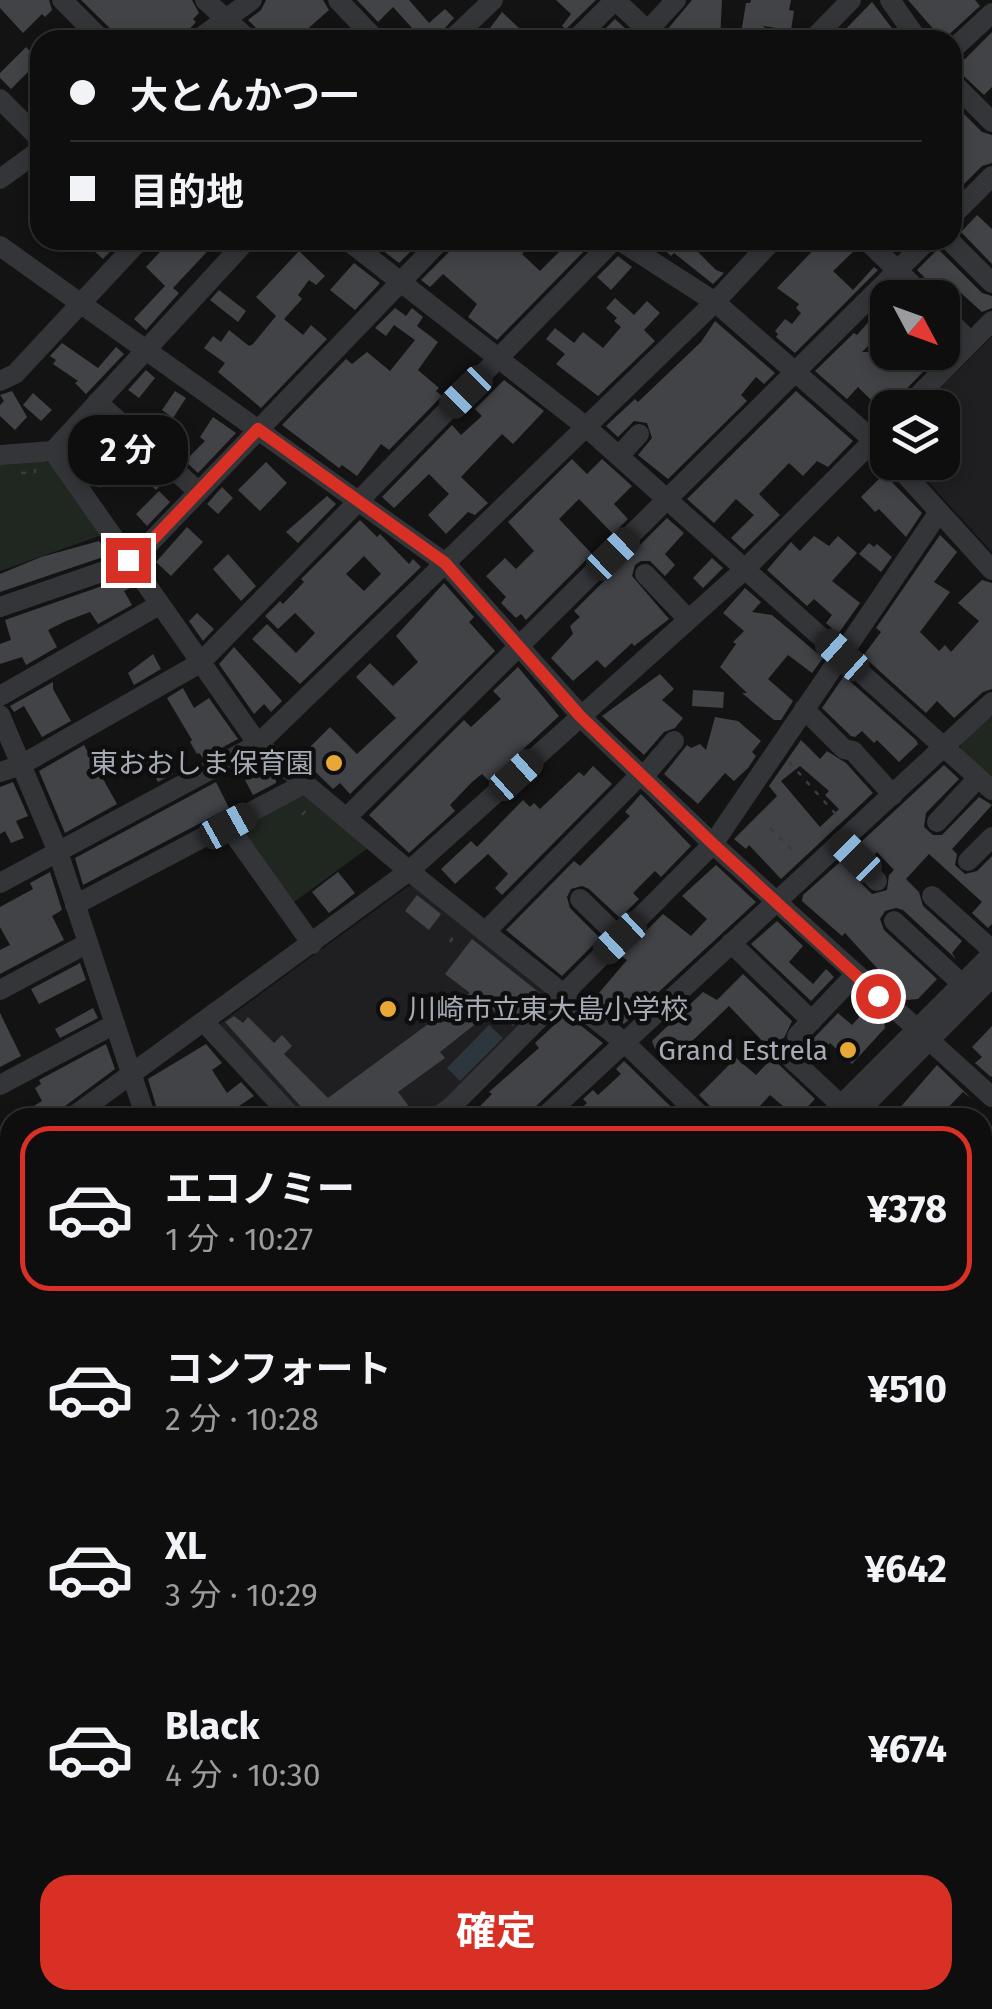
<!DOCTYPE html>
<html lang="ja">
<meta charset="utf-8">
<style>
body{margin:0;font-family:"Fira Sans","Noto Sans JP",sans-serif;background:#1c1c1d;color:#f1f3f6;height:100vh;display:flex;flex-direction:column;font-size:38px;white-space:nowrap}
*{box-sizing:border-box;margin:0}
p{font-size:32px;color:#9b9c9e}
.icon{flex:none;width:55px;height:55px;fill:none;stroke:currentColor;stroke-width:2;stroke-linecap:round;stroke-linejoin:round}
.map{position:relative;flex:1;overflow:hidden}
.sheet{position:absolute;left:0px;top:1108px;width:992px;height:902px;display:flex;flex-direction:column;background:#0e0e0f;border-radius:30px 30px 0 0;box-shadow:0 5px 15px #0003,0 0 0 2px #2e2e2f}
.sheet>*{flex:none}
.banner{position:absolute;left:30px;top:30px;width:932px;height:220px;border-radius:30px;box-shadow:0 5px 15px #0003,0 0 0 2px #2e2e2f;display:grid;align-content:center;height:220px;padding:0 40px;background:#0e0e0f}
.needle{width:65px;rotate:131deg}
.buttons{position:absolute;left:870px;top:280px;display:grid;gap:20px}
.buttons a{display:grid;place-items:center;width:90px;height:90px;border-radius:20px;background:#0e0e0f;box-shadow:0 5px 15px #0003,0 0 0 2px #2e2e2f;font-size:50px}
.end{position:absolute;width:45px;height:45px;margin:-22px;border:12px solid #d93025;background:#fff;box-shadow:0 0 0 5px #fff}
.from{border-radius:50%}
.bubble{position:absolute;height:70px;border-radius:30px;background:#0e0e0f;box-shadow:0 5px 15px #0003,0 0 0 2px #2e2e2f;font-size:32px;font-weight:700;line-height:70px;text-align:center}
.car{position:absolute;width:30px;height:60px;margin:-30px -15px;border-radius:12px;box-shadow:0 0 8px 2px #0007;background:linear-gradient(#222 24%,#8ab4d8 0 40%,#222 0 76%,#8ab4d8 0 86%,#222 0)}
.banner b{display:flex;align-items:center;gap:35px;height:95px;font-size:38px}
.banner b+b{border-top:2px solid #2e2e2f}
.banner i{width:25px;height:25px;background:#f1f3f6}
ul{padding:18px 0 0;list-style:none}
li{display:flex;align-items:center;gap:30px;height:165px;margin:0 20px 15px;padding:0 20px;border:5px solid transparent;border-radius:30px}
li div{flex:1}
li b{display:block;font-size:38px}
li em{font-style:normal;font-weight:700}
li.current{border-color:#d93025}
li>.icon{width:90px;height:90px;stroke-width:1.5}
.action{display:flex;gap:20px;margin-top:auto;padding:20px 40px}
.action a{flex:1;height:115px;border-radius:30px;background:#d93025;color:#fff;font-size:40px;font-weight:700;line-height:115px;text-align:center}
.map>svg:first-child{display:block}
</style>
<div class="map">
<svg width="992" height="2009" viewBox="0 0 992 2009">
<rect width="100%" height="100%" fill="#131314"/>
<!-- built -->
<g fill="#1f1f21">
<path d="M992 337V552L911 463 942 462V408L921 407Z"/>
<path d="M414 885 548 989 550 996 443 1104 420 1117H303L219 1030 221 1023 407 887Z"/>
<path d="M574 2000H809L818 2009H565Z"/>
</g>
<!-- green -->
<g fill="#1f2720">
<path d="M44 460 52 465 102 535 0 571V463Z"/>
<path d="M992 711V778L960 749 961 741Z"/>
<path d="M303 791 368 848 290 905 238 829Z"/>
</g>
<!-- water -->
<path fill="#2d363c" d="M489 1025 503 1038 460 1081 447 1068Z"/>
<!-- building -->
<g fill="#424347" fill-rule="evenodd">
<path d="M0 0H49L52 10 45 17 42 14 23 33 0 8Z"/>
<path d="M81 0H192L199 13 193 19 196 22 179 40H122Z"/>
<path d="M266 0H323L329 10 295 40H262L259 31 248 20 261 10Z"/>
<path d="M357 0H409L429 23 445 9 454 18 434 40H402L413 29 393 7 378 22Z"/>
<path d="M556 0H596L566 29 562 26 571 14Z"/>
<path d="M692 0H722L720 40 671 39 667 30Z"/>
<path d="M751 0H791L789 10 794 11 791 30 763 26 777 40H740L746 3H750Z"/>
<path d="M908 0H975L980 6 943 40Z"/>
<path d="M872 2 901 40H835Z"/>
<path d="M502 12 520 29 510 40H481Z"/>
<path d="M615 19 629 32 626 40H594Z"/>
<path d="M992 32V87L984 95 952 65 965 59Z"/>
<path d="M26 47 39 61 11 89 0 78V73Z"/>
<path d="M952 102 982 132 992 135V163L982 166 952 196Z"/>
<path d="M977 215 992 229V264L961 232Z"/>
<path d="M82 240H121L103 259Z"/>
<path d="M171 240H218L173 288 179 293 146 330 134 319 165 286 146 267Z"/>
<path d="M383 240H422L399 263 377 246Z"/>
<path d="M454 240H535L522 254 540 271 560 251 550 240H595L497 340 468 317 477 304 443 274 430 287 421 280 451 250Z"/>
<path d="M654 240H701L693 247 716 270 724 273 713 284 674 253 671 256Z"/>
<path d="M823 240H853L856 249 833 271 853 290 874 267 878 270 795 353 776 337 778 334 775 331 785 319 792 324 801 313 796 308 799 304 777 288Z"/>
<path d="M938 249 982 293 992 296V308L982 312 961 293 951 304 939 298 936 289 917 270Z"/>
<path d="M299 251 325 276 316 285 309 280 298 295 302 299 284 319 303 335 311 325 327 339 261 408 218 372 225 363 204 348 213 336 221 342 229 330 249 346 253 344 276 316 256 297Z"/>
<path d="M618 256 632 267 611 290 597 277Z"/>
<path d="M354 263 380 283 355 310 330 290Z"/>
<path d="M219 290 246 311 238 322 210 300Z"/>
<path d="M615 298 634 315 647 301 660 313 644 330 655 341 598 396 556 364 565 354 546 339 555 328 574 343 583 332 603 348 621 327 614 321 617 318 606 308Z"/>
<path d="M888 300V326L862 352H942L894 402 891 400 881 410 858 387 847 399 815 371 854 333 857 335Z"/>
<path d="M395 308 406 316 412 308 423 317 417 326 438 342 418 370 439 388 436 391 442 396 389 450 381 444 357 476 342 465 339 468 282 425 346 359 352 364 367 352 390 371 415 340 394 325 386 336 375 328Z"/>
<path d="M715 321 775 373 764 384 756 377 741 395 747 401 668 479 638 455 652 438 647 423 634 421 618 437 606 426 635 399 638 402 701 342Z"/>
<path d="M62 343 98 368 116 347 124 354 86 394 75 383 78 381 53 364 56 360 50 356Z"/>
<path d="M146 370 155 378 139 398 128 390Z"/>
<path d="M504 380 544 411 513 444 502 434 461 477 488 503 475 515 468 512 446 534 428 515 449 494 429 474 394 508 382 497 452 425 461 435 482 416 475 409Z"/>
<path d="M12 391 27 417 15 430 0 416V405L4 401 0 395Z"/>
<path d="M175 391 186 398 173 418 162 410Z"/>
<path d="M796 391 853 441 828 467 817 461 803 476 789 463 759 494 780 515 744 550 731 538 754 515 736 499 714 523 687 499Z"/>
<path d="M33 393 52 410 41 421 23 405Z"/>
<path d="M213 417 236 433 198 473 185 461 205 441 200 437Z"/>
<path d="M106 444 125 461 100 488 83 470Z"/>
<path d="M134 453 165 480 156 490 126 462Z"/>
<path d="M572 459 587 474 602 459 632 486 614 504 628 519 613 534 579 499 559 519 592 554 526 620 521 614 516 618 501 603 506 597 486 576 505 558 516 569 534 551 508 522Z"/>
<path d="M266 462 287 483 260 511 238 490Z"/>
<path d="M884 474 922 513 906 537 879 509 875 512 861 497Z"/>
<path d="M222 487 233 498 218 514 207 504Z"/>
<path d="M159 491 170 502 147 526 136 514Z"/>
<path d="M327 496 336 504 298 543 286 532Z"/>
<path d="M667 518 684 533 665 554 675 565 665 576 650 561H641L635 565 632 576 669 619 634 646 632 643 605 668 597 660 573 681 551 658 573 634 570 626 580 617 574 611Z"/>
<path d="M360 520 377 537 380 534 409 564 413 559 421 567 300 684 252 639 267 624 296 653 315 633 295 613 278 629 265 616 280 601 283 604 304 582 301 579ZM364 556 381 574 364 591 346 574Z"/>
<path d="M187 527 203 542 171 576 156 562Z"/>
<path d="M940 535 957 552 934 582 950 592 920 632 939 651 945 645 951 652 979 621 958 603 982 580 992 583V689L983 692 954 718 937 701 926 713 863 656 881 632 876 628Z"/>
<path d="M814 536 829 546 838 536 857 553 832 581 860 603 838 634 826 623 832 615 814 599 807 606 767 570 791 542 800 551Z"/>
<path d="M99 541 109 555 0 592V574L41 557Z"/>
<path d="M869 543 874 547 877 544 892 557 881 572 859 554Z"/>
<path d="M228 554 256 586 241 601 213 569Z"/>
<path d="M712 558 723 568 703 588 693 578Z"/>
<path d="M125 578 132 587 124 591 132 605 98 624 90 612 66 621 48 630 57 647 26 665 22 657 0 664V644L11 640 5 620Z"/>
<path d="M444 583 474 617 469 622 495 651 350 794 340 783 333 789 300 757 330 727 357 754 396 718 356 677 370 663 393 686 418 662 396 636Z"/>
<path d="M745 588 761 602 752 612 772 615 823 658 812 673 788 655 768 679 793 701 781 720H774L742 693H747L720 667 736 644 733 642 744 631 723 613Z"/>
<path d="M197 613 214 629 203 641 189 621Z"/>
<path d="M234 647 282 701 271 712 264 704 254 714 219 664Z"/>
<path d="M153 654 161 669 134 685 128 673Z"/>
<path d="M518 667 559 716 489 781 482 774 472 782 450 805 455 811 409 853 369 815 464 720 471 727 501 699 493 691Z"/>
<path d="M660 674 674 689 662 700 683 718 675 728 664 732 644 755 602 716Z"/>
<path d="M844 676 916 740 918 744 899 762 877 740 874 743 862 731 855 737 851 736 822 708Z"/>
<path d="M53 682V689L71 721 42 737 24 706 14 712 10 706Z"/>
<path d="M183 688 194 708 209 698 238 739 203 758 199 753 197 754 190 742 192 740 167 698Z"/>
<path d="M693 690 724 692 723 708 692 706Z"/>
<path d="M715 717 738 721 761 741 752 752 756 756 748 768 734 781 725 773 698 804 664 774 687 745 691 748 700 744 706 750Z"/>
<path d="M801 740 820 759 827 751 846 763 873 793 781 879 749 845 746 849 734 839 777 796 769 786ZM800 766 829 791 825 795 839 809 820 827 781 781Z"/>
<path d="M84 745 117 804 65 833 39 771Z"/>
<path d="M159 750 173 774 158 782 144 758Z"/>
<path d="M944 765 959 779 926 813 924 827 933 835H942L979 797 992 805 952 849 957 854 955 865 965 874 977 871 992 856V924L988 928 972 913 982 902 929 854 906 879 919 892 923 906 962 941 952 953 956 959 903 910 896 908 885 911 880 919 884 930 937 979 918 999 906 1000 845 933 842 936 802 901 803 895 840 862 872 894 887 890 889 875 894 870 877 852 873 856 860 843Z"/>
<path d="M593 766 612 784 502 895 495 888 508 874 488 854 455 884 441 869 471 841 477 847 523 800 530 807 534 803 540 809 579 772 584 776Z"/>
<path d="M266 769 276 777V783L253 795 245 780Z"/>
<path d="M13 782 28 816 16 821 24 838 11 843 5 831 0 834V787Z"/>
<path d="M216 782 229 808 83 885 75 858Z"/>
<path d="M641 794 691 846 661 877 655 871 633 893 639 899 620 918 589 889 582 886 571 889 567 897 570 908 600 938 562 976 506 930 574 861 580 866 630 816 625 812Z"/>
<path d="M716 865 756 902 624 1024 593 1000 627 960 621 956 663 914 691 936 707 919 682 896Z"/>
<path d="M50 872 62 910 52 916 64 940 0 974V950L10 945 0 927V907L33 889 30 883Z"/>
<path d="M338 872 355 893 329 913 312 892Z"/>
<path d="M417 895 441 914 429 930 405 911Z"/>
<path d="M777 921 803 946 789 962 792 965 813 984 826 969 834 977 811 1001 751 944Z"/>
<path d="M472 939 541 994 513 1026 493 1010 440 1052 445 1058 398 1092 408 1105 391 1118 381 1106 365 1118H311L225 1022 234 1016 243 1023 248 1017 274 1043 282 1035 292 1046 284 1054 328 1098 470 993 445 974Z"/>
<path d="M80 963 86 980 39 1004 31 989Z"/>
<path d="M743 974 792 1021 784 1038 774 1041 770 1049 729 1006 689 1044 692 1048 680 1060 673 1054 667 1059 655 1049 652 1041 703 992 717 1000Z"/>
<path d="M868 1007 884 1021 885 1028 852 1064 830 1043 817 1056 807 1045 838 1013 852 1025Z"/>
<path d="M93 1008 98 1018 60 1038 55 1029Z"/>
<path d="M0 1013 21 1056 0 1067Z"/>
<path d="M566 1014 603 1043 534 1108 530 1118H468L492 1094 489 1092 539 1048 535 1043Z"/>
<path d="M992 1026V1076L991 1077 975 1063 982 1057 972 1047Z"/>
<path d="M106 1044 115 1069 49 1118H14L42 1101 35 1088 41 1084 39 1080Z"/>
<path d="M206 1044 222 1063 212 1070 227 1093 241 1082 254 1096 221 1118H164L157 1109 148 1079Z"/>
<path d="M736 1058 756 1075 772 1058 815 1099 797 1118 770 1095 749 1118H716L713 1109 699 1095Z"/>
<path d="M624 1061 666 1102 683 1118H571L587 1103 583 1099 593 1090 598 1095 621 1074 616 1069Z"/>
<path d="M937 1065 972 1099 963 1092 938 1118H891Z"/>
</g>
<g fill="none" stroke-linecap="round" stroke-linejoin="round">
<!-- path -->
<g stroke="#3a3c40" stroke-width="2.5" stroke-dasharray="5 8" stroke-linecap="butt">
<path d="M21 473 35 472V469"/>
<path d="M789 762 840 819"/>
<path d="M302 815 308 808"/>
<path d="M770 828 797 855"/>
<path d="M450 942 455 934"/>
<path d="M420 2000 429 2008"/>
</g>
<!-- minor -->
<g stroke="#343539" stroke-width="20">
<path d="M62 0 102 40"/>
<path d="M205 0 249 40"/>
<path d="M338 0 376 40"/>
<path d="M615 0 658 40"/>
<path d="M890 0 918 40"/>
<path d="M640 39 676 0"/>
<path d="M197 40 252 0"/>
<path d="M451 40 493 0"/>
<path d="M575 40 615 0"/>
<path d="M812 40 851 0"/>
<path d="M952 50 992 13"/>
<path d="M952 82 992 122"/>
<path d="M0 99 40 139"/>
<path d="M0 179 40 150"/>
<path d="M952 216 992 176"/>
<path d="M347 240 585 426 992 790"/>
<path d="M619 240 715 302 864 432 888 456"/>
<path d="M866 240 926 298"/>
<path d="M949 240 992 283"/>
<path d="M0 246 445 563 590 726 713 844 992 1097"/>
<path d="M942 314 971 342"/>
<path d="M0 381 15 374 140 240"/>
<path d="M97 402 198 491"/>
<path d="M906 408 992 321"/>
<path d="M53 451 258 744 409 871 625 1043 703 1118"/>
<path d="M0 455 53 451 247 240"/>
<path d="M619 456 639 434"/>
<path d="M894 462 992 570"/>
<path d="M645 574 688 619"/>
<path d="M0 607 116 567 140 553 441 240"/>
<path d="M0 696 159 605"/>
<path d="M804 709 844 749 853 751 893 795"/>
<path d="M0 715 58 852 146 1118"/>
<path d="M0 772 21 765 200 663 614 240"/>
<path d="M643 777 674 741"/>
<path d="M346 818 928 240"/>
<path d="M937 822 978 778"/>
<path d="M228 826 312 944"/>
<path d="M840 842 877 881"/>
<path d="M968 861 992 837"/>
<path d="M0 883 258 744 715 302 773 240"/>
<path d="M932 896 992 950"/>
<path d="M580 899 620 938"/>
<path d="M75 905 304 784"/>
<path d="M894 921 962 984"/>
<path d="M485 932 640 775"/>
<path d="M731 943 812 1021"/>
<path d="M0 990 88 943"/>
<path d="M204 1022 293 1118"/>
<path d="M797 1036 856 974"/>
<path d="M783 1051 841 1105"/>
<path d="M0 1085 115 1024"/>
<path d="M71 1118 409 871 745 569 888 426"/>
<path d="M436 1118 452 1106 713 844 939 512"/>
<path d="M543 1118 992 702"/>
<path d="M828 1118 992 954"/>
<path d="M852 1118 992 977"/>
<path d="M0 1170 10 1162"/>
<path d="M982 1231 992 1240"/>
<path d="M0 1257 10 1251"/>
<path d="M0 1362 10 1383"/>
<path d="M982 1375 992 1384"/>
<path d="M982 1412 992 1402"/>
<path d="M982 1500 992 1510"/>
<path d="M0 1517 10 1532"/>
<path d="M0 1565 10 1555"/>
<path d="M982 1586 992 1577"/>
<path d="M0 1691 10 1681"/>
<path d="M982 1755 992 1745"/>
<path d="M982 1777 992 1768"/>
<path d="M0 1818 10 1808"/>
<path d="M982 1890 992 1880"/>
<path d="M0 1929 10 1942"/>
<path d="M0 1969 10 1959"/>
<path d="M982 1996 992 2006"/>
<path d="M54 2000 61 2009"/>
<path d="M446 2000 455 2009"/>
<path d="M828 2000 838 2009"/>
<path d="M221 2009 230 2000"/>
<path d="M549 2009 558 2000"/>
<path d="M867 2009 875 2000"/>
</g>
</g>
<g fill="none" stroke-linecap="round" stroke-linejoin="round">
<!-- route -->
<path stroke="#d93025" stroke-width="12" d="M128 560 140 553 258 429 445 563 580 716 713 844 878 996"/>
</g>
<!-- markers -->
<g fill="#e9a835" stroke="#0e0e0f" stroke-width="4">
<circle cx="334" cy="763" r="10"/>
<circle cx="388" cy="1009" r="10"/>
<circle cx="848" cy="1050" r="10"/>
</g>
<g text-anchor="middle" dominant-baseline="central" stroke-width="9" stroke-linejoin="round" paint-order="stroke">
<!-- poi labels -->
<g font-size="28" fill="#a5aab4" stroke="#0e0e0f" text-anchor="end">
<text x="314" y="763">東おおしま保育園</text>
<text x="408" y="1009" text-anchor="start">川崎市立東大島小学校</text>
<text x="828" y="1050">Grand Estrela</text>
</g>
</g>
</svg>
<div class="buttons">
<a><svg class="needle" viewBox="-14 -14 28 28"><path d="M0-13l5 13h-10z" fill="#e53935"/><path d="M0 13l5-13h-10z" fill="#9b9c9e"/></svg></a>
<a><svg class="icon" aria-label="layers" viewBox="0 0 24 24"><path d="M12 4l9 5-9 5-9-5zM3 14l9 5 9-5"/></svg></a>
</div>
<i class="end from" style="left:878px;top:996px"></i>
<i class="end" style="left:128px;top:560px"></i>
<div class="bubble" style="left:68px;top:415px;width:120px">2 分</div>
<i class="car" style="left:466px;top:392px;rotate:225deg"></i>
<i class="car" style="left:613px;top:554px;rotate:46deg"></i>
<i class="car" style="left:842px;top:655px;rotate:312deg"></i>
<i class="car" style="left:516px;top:775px;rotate:48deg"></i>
<i class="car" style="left:228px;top:826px;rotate:61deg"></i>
<i class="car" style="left:855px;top:856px;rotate:315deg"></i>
<i class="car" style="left:620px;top:938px;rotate:227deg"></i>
<div class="banner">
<b><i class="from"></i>大とんかつ一</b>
<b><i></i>目的地</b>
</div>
<section class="sheet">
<ul>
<li class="current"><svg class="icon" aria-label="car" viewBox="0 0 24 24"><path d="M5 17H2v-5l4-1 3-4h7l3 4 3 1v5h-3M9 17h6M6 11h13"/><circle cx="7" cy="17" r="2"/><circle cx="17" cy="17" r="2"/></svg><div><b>エコノミー</b><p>1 分 · 10:27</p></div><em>¥378</em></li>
<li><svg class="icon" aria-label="car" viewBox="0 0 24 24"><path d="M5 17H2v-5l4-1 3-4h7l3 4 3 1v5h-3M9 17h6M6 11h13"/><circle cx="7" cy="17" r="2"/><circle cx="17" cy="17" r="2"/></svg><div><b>コンフォート</b><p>2 分 · 10:28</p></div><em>¥510</em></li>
<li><svg class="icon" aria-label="car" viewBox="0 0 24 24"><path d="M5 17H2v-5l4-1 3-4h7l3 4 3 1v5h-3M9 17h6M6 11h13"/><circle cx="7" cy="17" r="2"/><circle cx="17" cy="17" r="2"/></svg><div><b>XL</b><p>3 分 · 10:29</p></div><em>¥642</em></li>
<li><svg class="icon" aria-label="car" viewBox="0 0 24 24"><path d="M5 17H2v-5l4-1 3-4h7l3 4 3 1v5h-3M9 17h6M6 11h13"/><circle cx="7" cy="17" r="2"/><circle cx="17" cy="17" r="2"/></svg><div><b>Black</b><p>4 分 · 10:30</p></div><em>¥674</em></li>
</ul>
<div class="action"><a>確定</a></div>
</section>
</div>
